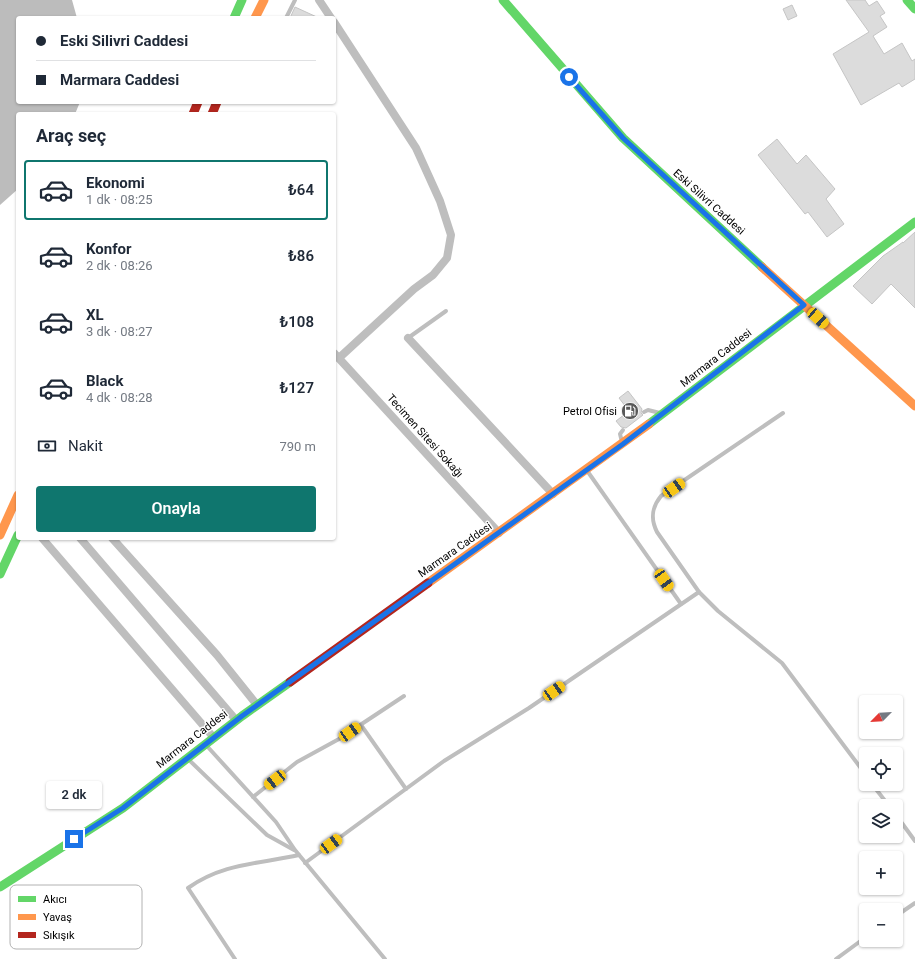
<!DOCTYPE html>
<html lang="tr">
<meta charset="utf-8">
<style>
body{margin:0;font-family:Roboto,sans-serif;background:#f2f2f3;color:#1f2937;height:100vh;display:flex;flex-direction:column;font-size:15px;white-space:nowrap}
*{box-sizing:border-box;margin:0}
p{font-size:13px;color:#747a83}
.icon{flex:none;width:22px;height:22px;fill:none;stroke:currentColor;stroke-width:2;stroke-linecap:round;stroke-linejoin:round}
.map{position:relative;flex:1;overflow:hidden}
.drawer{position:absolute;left:16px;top:112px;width:320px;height:428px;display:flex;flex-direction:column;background:#fff;border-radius:4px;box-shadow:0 1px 3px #0004}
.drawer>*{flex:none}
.banner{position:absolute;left:16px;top:16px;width:320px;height:88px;border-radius:4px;box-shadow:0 1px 3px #0004;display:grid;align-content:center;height:88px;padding:0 20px;background:#fff}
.needle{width:26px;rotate:246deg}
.buttons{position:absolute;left:859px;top:695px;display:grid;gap:8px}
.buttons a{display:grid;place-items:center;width:44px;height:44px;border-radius:4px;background:#fff;box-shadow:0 1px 3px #0004;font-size:20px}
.end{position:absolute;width:18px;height:18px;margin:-9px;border:5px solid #1a73e8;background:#fff;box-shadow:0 0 0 2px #fff}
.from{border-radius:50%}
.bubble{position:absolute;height:28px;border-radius:4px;background:#fff;box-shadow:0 1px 3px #0004;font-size:13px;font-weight:600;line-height:28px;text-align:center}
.car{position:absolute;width:12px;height:24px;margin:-12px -6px;border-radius:5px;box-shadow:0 0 3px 1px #0007;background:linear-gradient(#f5c518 24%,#345 0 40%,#f5c518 0 76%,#345 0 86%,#f5c518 0)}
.banner b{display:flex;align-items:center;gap:14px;height:38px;font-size:15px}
.banner b+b{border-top:1px solid #e0e1e3}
.banner i{width:10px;height:10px;background:#1f2937}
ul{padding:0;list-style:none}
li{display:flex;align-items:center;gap:12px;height:60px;margin:0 8px 6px;padding:0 12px;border:2px solid transparent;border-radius:4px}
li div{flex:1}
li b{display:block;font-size:15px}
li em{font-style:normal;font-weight:600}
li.current{border-color:#0f766e}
li>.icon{width:36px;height:36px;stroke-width:1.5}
h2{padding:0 20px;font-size:18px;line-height:48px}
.pay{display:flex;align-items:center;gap:10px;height:44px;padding:0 20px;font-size:15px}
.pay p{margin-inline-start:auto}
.button{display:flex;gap:8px;margin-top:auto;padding:8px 20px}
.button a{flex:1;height:46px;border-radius:4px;background:#0f766e;color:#fff;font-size:16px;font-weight:600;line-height:46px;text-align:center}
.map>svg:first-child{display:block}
</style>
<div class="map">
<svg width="915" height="959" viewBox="0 0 915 959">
<rect width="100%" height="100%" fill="#fff"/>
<!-- water -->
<path fill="#bcbcbc" d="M0 0H72L77 18H18V102H80L75 114H18V189L0 205Z"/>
<!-- building -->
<g fill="#dcdcdc" stroke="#c5c5c5">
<path d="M846 0H865L869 6 877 1 885 13 880 16 887 27 873 36 884 54 902 43 912 61 915 59V79L902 87 899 83 861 105 833 54 869 32Z"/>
<path d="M792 5 797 16 788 20 783 9Z"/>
<path d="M295 7 319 18H290Z"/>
<path d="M777 139 797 164 806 155 835 189 826 199 844 224 827 237 808 212 805 214 758 155Z"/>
<path d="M915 232V308L891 284 872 304 853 286 883 256 903 242V243Z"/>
<path d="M628 391 642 409 641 413 643 415 626 428 621 427 616 421 629 411 619 398Z"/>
</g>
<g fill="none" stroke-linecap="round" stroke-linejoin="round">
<!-- lane -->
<g stroke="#bebebe" stroke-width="4">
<path d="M286 18 295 0"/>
<path d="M408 338 446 311"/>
<path d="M644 412 648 410 660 413"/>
<path d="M783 413 661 496C652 507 650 518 657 532L699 592 718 611 782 663 866 775"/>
<path d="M622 442 620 434 623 430"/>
<path d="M588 472 681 604"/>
<path d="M361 725 406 789"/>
<path d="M206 745 276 822 295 850 385 959"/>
<path d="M188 759 267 835 294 850"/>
<path d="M872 784 889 806"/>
<path d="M253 797 297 762 339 739 404 696"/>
<path d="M896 815 915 841"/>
<path d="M305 863 444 761 529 708 699 592"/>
<path d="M896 916 915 903"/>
<path d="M235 959 188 888C223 863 259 864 299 855"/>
<path d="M836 959 866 937"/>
</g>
<!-- street -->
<g stroke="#bebebe" stroke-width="8">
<path d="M319 0 331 18"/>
<path d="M334 22 416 148 440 201 451 235 447 258 433 275 414 289 339 358"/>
<path d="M408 338 553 494"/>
<path d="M334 353 499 533"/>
<path d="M42 538 214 738"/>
<path d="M80 538 236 720"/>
<path d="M112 538 217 655 257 705"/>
</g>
<!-- fast -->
<g stroke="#63d668" stroke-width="9">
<path d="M503 0 623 138 762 267"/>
<path d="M907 0 915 9"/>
<path d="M234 18 242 0"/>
<path d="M649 424 915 222"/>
<path d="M0 574 18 535"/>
<path d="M0 887 123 808 242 716 290 682"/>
</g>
<!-- slow -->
<g stroke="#ff974d" stroke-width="9">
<path d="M255 18 264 0"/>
<path d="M762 267 915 406"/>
<path d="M0 535 18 495"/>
<path d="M428 583 649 424"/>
</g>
<!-- jam -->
<g stroke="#b3261e" stroke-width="9">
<path d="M193 114 198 102"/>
<path d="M212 114 217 102"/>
<path d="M290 682 428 583"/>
</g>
</g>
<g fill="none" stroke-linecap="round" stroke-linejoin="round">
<!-- route -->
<path stroke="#1a73e8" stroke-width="5" d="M74 839 123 808 242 716 623 444 804 305 623 138 569 77"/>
</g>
<!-- icons -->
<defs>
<symbol id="fuel-disc" viewBox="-11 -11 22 22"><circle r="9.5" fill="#595959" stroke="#fff"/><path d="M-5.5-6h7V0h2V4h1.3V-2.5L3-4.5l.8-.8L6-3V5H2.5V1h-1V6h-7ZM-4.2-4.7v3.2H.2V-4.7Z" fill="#fff"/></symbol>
</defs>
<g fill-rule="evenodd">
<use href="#fuel-disc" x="620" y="401" width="20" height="20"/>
</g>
<g text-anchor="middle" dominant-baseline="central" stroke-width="3" stroke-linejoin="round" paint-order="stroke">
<!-- street labels -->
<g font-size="11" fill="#000" stroke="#fff">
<text transform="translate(709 202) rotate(42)">Eski Silivri Caddesi</text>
<text transform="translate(716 358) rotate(-38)">Marmara Caddesi</text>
<text transform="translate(425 436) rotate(48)">Tecimen Sitesi Sokağı</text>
<text transform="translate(455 550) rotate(-35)">Marmara Caddesi</text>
<text transform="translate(192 739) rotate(-38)">Marmara Caddesi</text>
</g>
<!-- poi labels -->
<g font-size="11" fill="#000" stroke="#fff" text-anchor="end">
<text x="617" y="411">Petrol Ofisi</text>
</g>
</g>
<!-- legend -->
<rect x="10" y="885" width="132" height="64" rx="6" fill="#fff" stroke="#b2b2b2" stroke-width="1"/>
<rect x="18" y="896" width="18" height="6" fill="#63d668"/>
<rect x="18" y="914" width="18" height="6" fill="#ff974d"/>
<rect x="18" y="932" width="18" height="6" fill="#b3261e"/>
<g font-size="11" fill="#000">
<text x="43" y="903">Akıcı</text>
<text x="43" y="921">Yavaş</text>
<text x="43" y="939">Sıkışık</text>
</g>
</svg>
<div class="buttons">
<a><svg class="needle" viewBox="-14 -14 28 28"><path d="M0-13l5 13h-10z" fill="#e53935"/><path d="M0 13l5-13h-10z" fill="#747a83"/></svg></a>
<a><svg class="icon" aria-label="locate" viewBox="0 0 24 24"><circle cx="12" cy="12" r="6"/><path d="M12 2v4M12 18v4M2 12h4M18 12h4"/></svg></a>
<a><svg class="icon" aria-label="layers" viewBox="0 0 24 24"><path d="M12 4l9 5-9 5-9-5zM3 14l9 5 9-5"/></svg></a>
<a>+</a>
<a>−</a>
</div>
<i class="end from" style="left:569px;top:77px"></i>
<i class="end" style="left:74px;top:839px"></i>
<div class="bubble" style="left:46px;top:781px;width:56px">2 dk</div>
<i class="car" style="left:818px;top:318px;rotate:132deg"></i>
<i class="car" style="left:674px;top:488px;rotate:56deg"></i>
<i class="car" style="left:664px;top:580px;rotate:145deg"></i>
<i class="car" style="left:554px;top:691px;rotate:56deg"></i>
<i class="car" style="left:350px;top:732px;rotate:56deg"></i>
<i class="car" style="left:275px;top:780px;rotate:232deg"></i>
<i class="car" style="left:331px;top:844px;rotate:54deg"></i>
<div class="banner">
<b><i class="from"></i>Eski Silivri Caddesi</b>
<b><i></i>Marmara Caddesi</b>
</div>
<section class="drawer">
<h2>Araç seç</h2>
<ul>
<li class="current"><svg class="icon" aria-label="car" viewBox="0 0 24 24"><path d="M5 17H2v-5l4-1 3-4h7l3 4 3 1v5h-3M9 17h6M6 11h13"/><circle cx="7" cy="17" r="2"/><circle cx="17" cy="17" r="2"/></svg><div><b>Ekonomi</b><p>1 dk · 08:25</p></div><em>₺64</em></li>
<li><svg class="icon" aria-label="car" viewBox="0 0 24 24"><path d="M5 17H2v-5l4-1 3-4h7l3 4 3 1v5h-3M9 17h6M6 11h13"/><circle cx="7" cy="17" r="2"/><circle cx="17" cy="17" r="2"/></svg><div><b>Konfor</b><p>2 dk · 08:26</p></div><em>₺86</em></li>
<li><svg class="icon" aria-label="car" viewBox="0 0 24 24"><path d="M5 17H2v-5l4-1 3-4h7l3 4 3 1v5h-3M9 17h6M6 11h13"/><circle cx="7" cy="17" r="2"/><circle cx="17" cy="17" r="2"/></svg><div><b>XL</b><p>3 dk · 08:27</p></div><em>₺108</em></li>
<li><svg class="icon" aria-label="car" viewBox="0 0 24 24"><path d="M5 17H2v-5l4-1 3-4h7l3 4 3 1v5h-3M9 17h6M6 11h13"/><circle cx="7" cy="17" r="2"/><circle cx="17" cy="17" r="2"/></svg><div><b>Black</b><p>4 dk · 08:28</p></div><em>₺127</em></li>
</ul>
<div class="pay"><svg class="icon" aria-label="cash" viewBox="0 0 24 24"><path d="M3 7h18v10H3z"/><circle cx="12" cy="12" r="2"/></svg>Nakit<p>790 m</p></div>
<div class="button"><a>Onayla</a></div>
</section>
</div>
